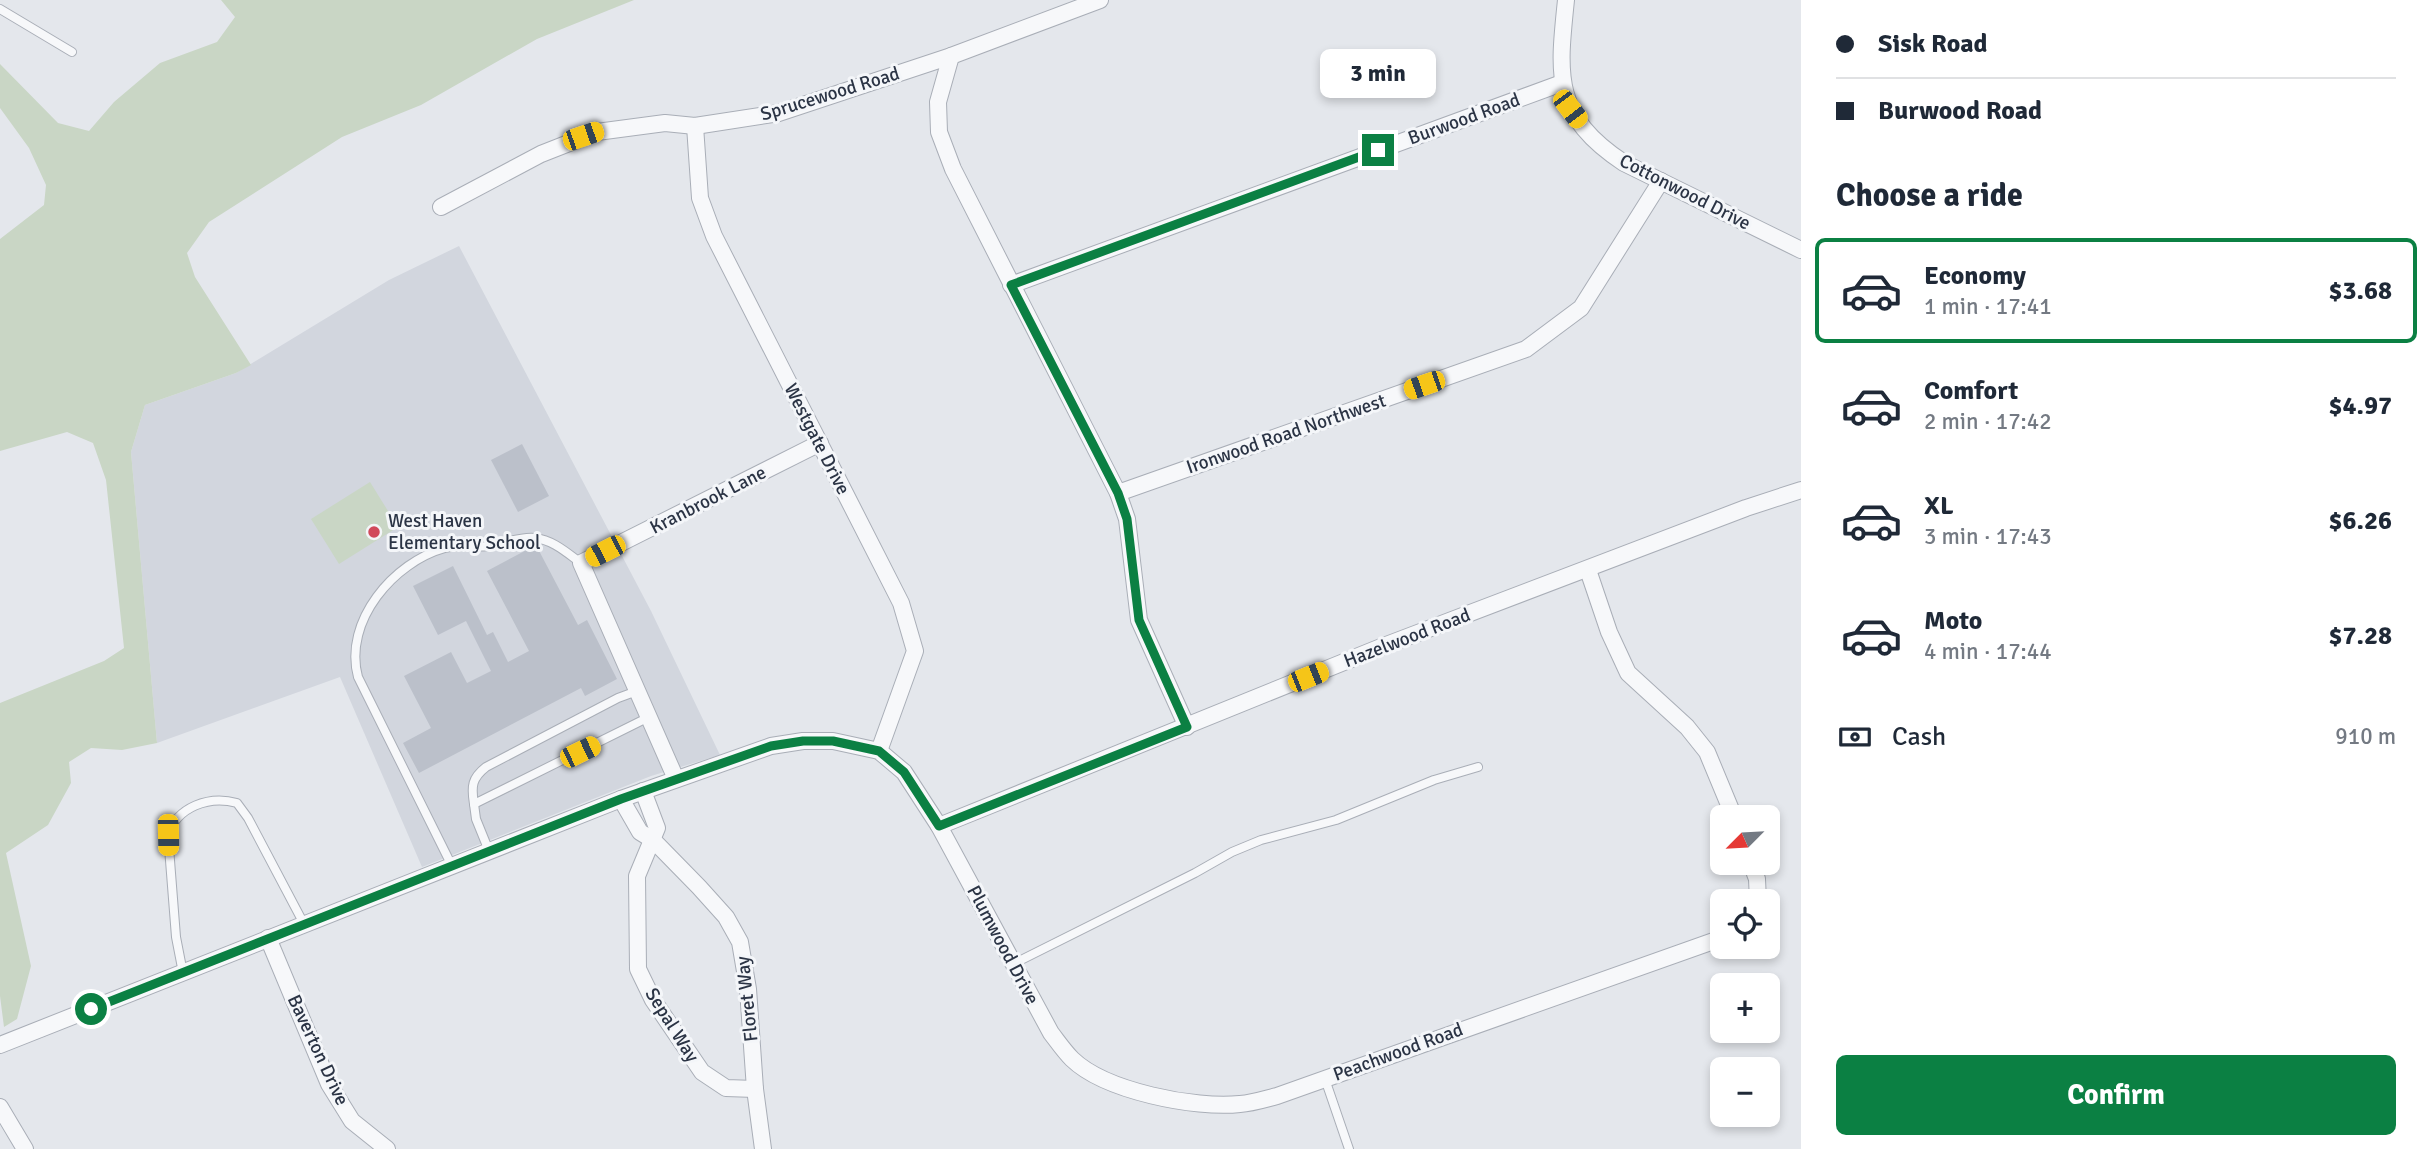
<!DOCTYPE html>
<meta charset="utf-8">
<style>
body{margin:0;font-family:Signika,sans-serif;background:#f2f2f3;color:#1f2937;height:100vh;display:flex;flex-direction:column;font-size:26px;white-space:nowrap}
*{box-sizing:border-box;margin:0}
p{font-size:23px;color:#747a83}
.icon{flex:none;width:38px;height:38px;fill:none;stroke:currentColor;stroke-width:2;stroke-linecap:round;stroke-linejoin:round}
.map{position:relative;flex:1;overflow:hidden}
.drawer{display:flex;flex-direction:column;background:#fff;width:630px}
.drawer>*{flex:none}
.hud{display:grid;align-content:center;height:154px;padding:0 35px;background:#fff}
.needle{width:46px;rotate:246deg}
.fabs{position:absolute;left:1710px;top:805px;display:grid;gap:14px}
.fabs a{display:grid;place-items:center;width:70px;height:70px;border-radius:10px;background:#fff;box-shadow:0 4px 10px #0003;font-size:35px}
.end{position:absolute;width:32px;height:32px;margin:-16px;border:9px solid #0b8043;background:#fff;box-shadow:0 0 0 4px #fff}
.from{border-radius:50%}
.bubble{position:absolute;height:49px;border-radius:10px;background:#fff;box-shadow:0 4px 10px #0003;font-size:23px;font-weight:700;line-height:49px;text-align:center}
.car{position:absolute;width:21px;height:42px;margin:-21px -10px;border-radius:9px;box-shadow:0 0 5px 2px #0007;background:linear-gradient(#f5c518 24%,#345 0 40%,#f5c518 0 76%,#345 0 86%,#f5c518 0)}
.hud b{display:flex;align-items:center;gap:24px;height:66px;font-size:26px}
.hud b+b{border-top:2px solid #e0e1e3}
.hud i{width:18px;height:18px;background:#1f2937}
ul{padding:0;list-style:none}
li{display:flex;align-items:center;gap:21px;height:105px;margin:0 14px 10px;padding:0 21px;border:4px solid transparent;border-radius:10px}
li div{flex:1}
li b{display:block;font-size:26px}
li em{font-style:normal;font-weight:700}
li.current{border-color:#0b8043}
li>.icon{width:63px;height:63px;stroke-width:1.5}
h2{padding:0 35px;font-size:32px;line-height:84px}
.pay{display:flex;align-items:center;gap:18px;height:77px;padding:0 35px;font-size:26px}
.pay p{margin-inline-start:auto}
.cta{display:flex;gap:14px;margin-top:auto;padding:14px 35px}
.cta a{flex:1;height:80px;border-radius:10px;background:#0b8043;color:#fff;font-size:28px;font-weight:700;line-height:80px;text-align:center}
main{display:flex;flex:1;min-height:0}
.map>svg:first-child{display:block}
</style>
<main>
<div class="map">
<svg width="1801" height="1149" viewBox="0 0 1801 1149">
<rect width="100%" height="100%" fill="#e4e7ec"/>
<!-- built -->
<path fill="#d2d6de" d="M459 246 651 611 720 755 651 776 422 867 340 677 157 743 131 452 145 405 236 373 389 280Z"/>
<!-- green -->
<g fill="#c9d6c5">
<path d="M221 0H696H634L537 39 421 105 342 137 209 222 187 253 195 277 251 365 236 373 145 405 131 452 157 743 122 750 91 748 69 762 71 783 48 825 6 853 31 966 17 1019 4 1027 0 996V703L104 661 124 648 106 480 93 443 67 432 0 451V239L44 205 46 185 29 148 0 108V64L58 123 89 131 114 102 160 63 217 42 235 17Z"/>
<path d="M370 482 398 527 339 564 311 519Z"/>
</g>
<!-- building -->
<g fill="#bbc0ca">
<path d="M522 444 549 496 518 512 491 460Z"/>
<path d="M536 545 578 625 587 620 617 679 585 696 581 688 419 773 403 743 431 728 404 676 451 652 467 683 491 671 466 621 438 635 413 586 453 566 487 635 493 632 508 662 529 651 487 571Z"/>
</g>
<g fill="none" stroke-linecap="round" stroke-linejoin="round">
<defs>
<g id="service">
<path d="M0 9 72 52"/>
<path d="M637 691 618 698 486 767C472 778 471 786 474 804L649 717"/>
<path d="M474 804 476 819 489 851"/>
<path d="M452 866 358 677C343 621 394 562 445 548 459 544 474 548 488 546 503 544 520 536 535 538 553 540 567 553 581 563"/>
<path d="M1013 964 1195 873 1232 852 1261 840 1336 820 1434 780 1478 767"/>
<path d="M183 973 176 937 168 835C177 807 209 795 237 803L248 818 304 924"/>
<path d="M1325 1079 1349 1149"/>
</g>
<g id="minor">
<path d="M1566 0C1558 76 1553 116 1624 163L1801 250"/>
<path d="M951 56 938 102 939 132 953 169 1118 493 1127 519 1139 620 1187 727"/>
<path d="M695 126 700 198 714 236 901 603 915 651 879 751"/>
<path d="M441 207 541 154 597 132 665 123 695 126 779 113 951 56 1100 0"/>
<path d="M1011 285 1562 83"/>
<path d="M1118 493 1526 349 1581 308 1661 181"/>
<path d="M1588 570 1609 632 1628 673 1687 727 1707 752 1734 817"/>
<path d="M676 779 581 563 820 443"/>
<path d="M643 791 657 828 637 876 638 969 653 1000 702 1072 726 1088 755 1089"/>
<path d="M621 799 640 832 653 840 699 887 726 917 740 942 748 989 755 1089 763 1149"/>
<path d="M939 826 1381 647 1746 508 1801 490"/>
<path d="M1751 863 1757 879 1758 901"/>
<path d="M268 938 329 1084 352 1121 387 1149"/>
<path d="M0 1045 621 799 771 746 803 741H833L879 751 904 772 939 826 1051 1033C1058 1042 1064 1051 1072 1059 1105 1091 1195 1109 1240 1104 1253 1103 1265 1099 1277 1096L1722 938"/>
<path d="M0 1107 25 1149"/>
</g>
</defs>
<!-- service casing -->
<use href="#service" stroke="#a9aeb7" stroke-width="10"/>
<!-- minor casing -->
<use href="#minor" stroke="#a9aeb7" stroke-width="18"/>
<!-- service -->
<use href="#service" stroke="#f7f8fa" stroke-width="8"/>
<!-- minor -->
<use href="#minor" stroke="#f7f8fa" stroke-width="16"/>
</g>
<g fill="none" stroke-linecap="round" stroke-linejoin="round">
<!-- route -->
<path stroke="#0b8043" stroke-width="9" d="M91 1009 621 799 771 746 803 741H833L879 751 904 772 939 826 1187 727 1139 620 1127 519 1118 493 1011 285 1378 150"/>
</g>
<!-- markers -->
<circle fill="#d1495b" stroke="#f4f6f9" stroke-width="2.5" cx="374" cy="532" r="7"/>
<g text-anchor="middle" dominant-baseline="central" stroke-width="6" stroke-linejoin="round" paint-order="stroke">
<!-- street labels -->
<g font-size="19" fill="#2b3445" stroke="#f4f6f9">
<text transform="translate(830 94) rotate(-17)">Sprucewood Road</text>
<text transform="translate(1464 119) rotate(-20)">Burwood Road</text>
<text transform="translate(1685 192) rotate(27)">Cottonwood Drive</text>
<text transform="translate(1286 434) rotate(-19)">Ironwood Road Northwest</text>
<text transform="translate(817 439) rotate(63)">Westgate Drive</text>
<text transform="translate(708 500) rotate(-27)">Kranbrook Lane</text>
<text transform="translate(1407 638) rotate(-21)">Hazelwood Road</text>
<text transform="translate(1003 945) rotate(62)">Plumwood Drive</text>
<text transform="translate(747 999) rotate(-96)">Floret Way</text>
<text transform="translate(672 1025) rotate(58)">Sepal Way</text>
<text transform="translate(318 1050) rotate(65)">Baverton Drive</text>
<text transform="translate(1398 1052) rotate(-20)">Peachwood Road</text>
</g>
<!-- poi labels -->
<g font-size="19" fill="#2b3445" stroke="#f4f6f9" text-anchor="start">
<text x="388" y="521">West Haven<tspan x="388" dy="22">Elementary School</tspan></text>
</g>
</g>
</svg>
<div class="fabs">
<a><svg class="needle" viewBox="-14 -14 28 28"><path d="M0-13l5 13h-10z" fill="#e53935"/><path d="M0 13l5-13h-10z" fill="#747a83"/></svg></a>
<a><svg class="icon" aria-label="locate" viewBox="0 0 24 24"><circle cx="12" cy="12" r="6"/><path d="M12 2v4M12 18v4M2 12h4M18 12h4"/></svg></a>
<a>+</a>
<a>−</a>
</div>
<i class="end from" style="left:91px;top:1009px"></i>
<i class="end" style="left:1378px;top:150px"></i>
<div class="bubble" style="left:1320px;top:49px;width:116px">3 min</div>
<i class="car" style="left:1570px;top:109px;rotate:143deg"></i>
<i class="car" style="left:583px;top:136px;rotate:71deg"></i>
<i class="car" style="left:1424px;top:385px;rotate:251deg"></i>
<i class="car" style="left:605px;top:551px;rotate:243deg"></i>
<i class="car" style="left:1308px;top:677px;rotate:68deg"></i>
<i class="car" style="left:580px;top:752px;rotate:64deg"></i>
<i class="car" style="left:168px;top:835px;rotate:179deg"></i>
</div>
<section class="drawer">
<div class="hud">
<b><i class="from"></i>Sisk Road</b>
<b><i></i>Burwood Road</b>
</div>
<h2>Choose a ride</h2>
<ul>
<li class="current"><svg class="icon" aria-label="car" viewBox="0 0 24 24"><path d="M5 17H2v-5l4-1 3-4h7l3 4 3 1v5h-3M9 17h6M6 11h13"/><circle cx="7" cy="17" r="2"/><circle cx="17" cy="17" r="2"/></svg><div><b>Economy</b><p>1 min · 17:41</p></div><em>$3.68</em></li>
<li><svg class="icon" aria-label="car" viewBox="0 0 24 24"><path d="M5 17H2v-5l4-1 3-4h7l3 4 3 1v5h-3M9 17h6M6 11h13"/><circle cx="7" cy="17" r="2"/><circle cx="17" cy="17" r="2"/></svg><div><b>Comfort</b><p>2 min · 17:42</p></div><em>$4.97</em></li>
<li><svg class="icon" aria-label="car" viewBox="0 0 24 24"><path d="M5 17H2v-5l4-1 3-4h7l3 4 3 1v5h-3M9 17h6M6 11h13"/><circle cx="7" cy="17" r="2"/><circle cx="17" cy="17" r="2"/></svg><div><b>XL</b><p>3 min · 17:43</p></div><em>$6.26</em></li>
<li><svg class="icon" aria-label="car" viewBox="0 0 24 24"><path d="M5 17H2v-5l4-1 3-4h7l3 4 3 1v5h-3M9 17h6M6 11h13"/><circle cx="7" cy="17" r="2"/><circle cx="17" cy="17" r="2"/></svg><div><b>Moto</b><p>4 min · 17:44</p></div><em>$7.28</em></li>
</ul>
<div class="pay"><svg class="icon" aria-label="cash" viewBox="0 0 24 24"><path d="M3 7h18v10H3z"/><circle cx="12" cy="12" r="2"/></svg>Cash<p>910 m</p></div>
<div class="cta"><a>Confirm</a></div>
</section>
</main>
